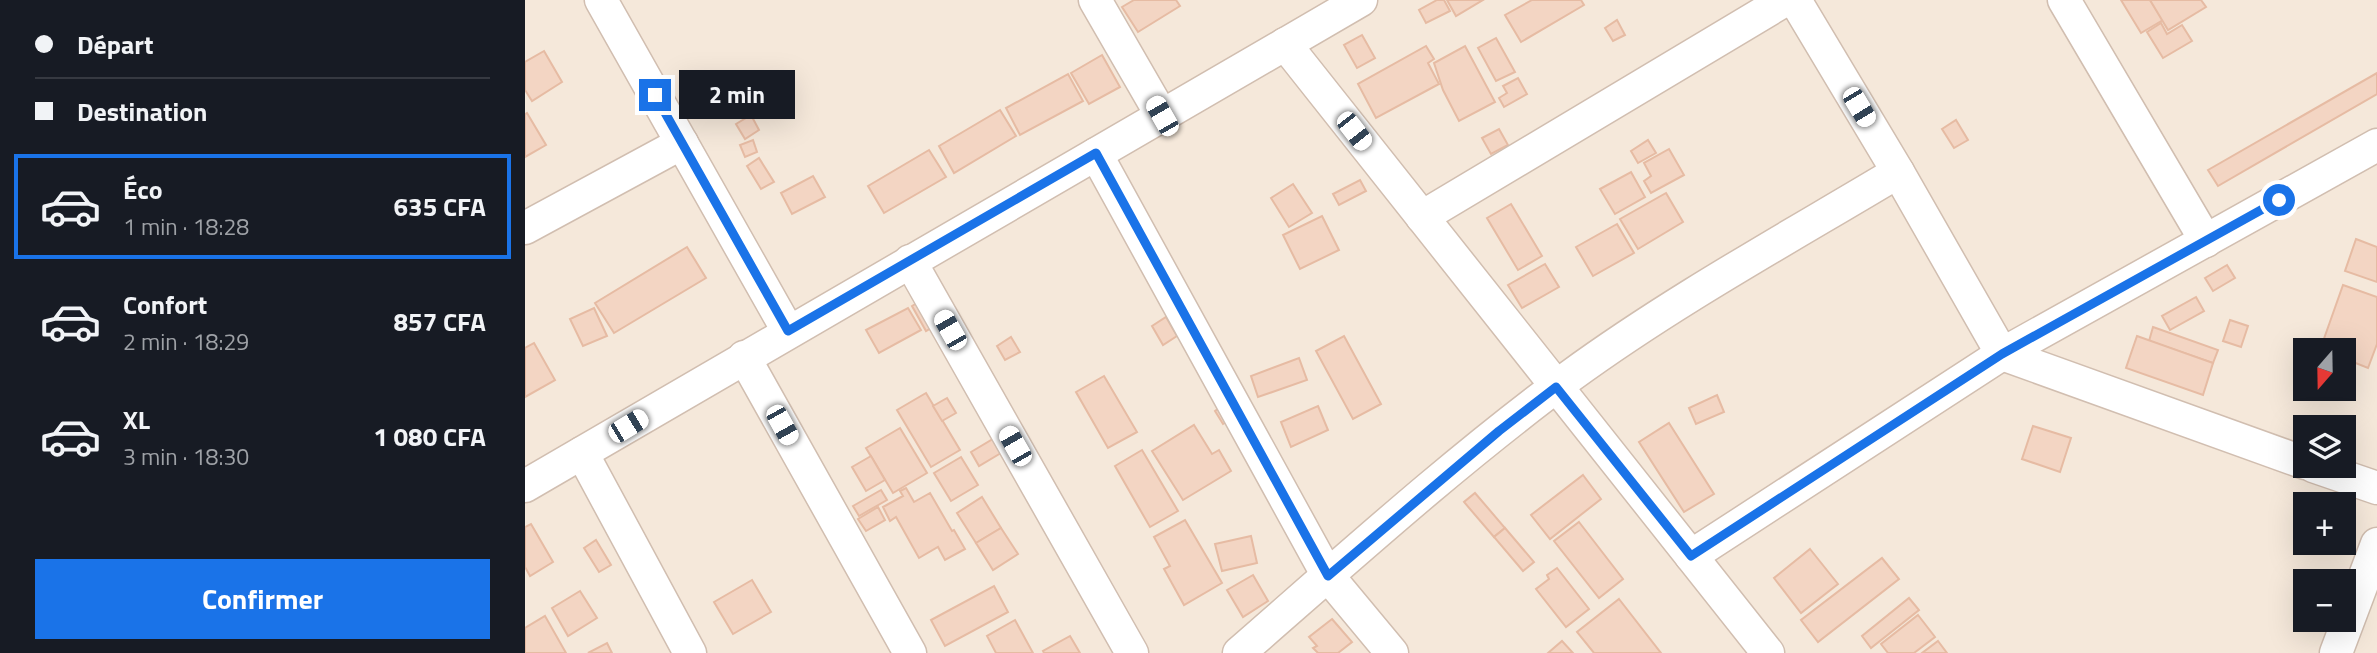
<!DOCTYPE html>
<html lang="fr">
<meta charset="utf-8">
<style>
body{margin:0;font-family:"Titillium Web",sans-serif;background:#20242c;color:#f1f3f6;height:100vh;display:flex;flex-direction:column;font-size:26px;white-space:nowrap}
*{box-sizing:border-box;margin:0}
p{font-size:23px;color:#9ea1a6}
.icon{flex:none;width:38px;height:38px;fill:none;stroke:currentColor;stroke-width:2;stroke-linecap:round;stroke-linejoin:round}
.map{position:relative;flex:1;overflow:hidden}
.details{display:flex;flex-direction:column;background:#171b24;width:525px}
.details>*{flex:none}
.top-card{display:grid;align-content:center;height:154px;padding:0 35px;background:#171b24}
.needle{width:46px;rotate:200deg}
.controls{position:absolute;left:1768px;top:338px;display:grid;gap:14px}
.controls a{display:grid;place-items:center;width:63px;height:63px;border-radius:0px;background:#171b24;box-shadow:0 7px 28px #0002;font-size:35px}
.end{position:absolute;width:32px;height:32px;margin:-16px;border:9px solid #1a73e8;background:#fff;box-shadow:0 0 0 4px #fff}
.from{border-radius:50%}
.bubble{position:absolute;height:49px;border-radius:0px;background:#171b24;box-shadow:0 7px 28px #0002;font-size:23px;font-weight:700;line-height:49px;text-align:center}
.car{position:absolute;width:21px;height:42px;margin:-21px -10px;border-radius:9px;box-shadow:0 0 5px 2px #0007;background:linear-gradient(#fff 24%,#345 0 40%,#fff 0 76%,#345 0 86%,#fff 0)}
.top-card b{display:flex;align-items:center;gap:24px;height:66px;font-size:26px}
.top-card b+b{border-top:2px solid #363941}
.top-card i{width:18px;height:18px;background:#f1f3f6}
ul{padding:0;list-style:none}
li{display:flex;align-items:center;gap:21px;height:105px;margin:0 14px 10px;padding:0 21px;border:4px solid transparent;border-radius:0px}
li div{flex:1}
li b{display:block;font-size:26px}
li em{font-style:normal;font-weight:700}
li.active{border-color:#1a73e8}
li>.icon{width:63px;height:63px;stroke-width:1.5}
.action{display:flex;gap:14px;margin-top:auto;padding:14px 35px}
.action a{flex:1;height:80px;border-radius:0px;background:#1a73e8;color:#fff;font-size:28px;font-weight:700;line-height:80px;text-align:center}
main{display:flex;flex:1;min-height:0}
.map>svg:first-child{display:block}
</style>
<main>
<section class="details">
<div class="top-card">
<b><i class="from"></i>Départ</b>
<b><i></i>Destination</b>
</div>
<ul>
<li class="active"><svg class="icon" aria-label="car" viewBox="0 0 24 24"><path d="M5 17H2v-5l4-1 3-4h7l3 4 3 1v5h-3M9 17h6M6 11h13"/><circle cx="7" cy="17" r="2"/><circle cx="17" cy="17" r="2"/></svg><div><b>Éco</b><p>1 min · 18:28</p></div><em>635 CFA</em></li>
<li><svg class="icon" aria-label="car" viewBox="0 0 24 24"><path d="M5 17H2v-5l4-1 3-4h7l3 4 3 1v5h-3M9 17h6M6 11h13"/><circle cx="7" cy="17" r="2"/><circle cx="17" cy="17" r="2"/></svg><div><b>Confort</b><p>2 min · 18:29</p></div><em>857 CFA</em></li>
<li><svg class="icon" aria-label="car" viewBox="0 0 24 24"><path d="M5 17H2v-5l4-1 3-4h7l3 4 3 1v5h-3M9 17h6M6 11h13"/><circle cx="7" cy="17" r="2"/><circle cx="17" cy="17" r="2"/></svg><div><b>XL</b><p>3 min · 18:30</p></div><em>1 080 CFA</em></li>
</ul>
<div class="action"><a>Confirmer</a></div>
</section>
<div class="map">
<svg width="1852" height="653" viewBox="0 0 1852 653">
<rect width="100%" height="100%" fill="#fdf6ec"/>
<!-- residential -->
<path fill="#f5e8da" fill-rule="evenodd" d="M0 0H1852V653H0ZM1780 350H1818V388H1780ZM1780 427H1818V466H1780ZM1780 504H1818V542H1780ZM1780 581H1818V620H1780Z"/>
<!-- building -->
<g fill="#f3d5c3" stroke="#e6bba3" stroke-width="2">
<path d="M609 0H651L655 6 613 32 597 7Z"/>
<path d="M912 0H919L925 11 901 23 894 10Z"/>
<path d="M922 0H958L931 16Z"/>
<path d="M1007 0H1056L1059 5 996 42 980 15Z"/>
<path d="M1596 0H1625L1638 20 1616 33Z"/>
<path d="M1625 0H1676L1681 7 1643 30Z"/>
<path d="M1092 20 1100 35 1088 41 1080 28Z"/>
<path d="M1636 23 1642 34 1657 25 1667 41 1638 58 1622 32Z"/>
<path d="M837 35 850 58 832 68 819 45Z"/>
<path d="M971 38 990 72 971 81 953 48Z"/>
<path d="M901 46 909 59 903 63 914 84 851 118 833 84Z"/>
<path d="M940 46 970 102 934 121 918 90 909 63Z"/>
<path d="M19 51 37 82 7 101 0 90V62Z"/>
<path d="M577 55 595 87 564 104 546 73Z"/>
<path d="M1852 73V94L1693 186 1683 170Z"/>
<path d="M543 74 558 101 495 135 481 108Z"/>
<path d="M993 78 1002 94 979 107 974 98 982 93 978 86Z"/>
<path d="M475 110 491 136 429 173 414 146Z"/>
<path d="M2 113 21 145 0 157V114Z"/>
<path d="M226 115 234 130 220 139 211 124Z"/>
<path d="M1431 120 1443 140 1429 148 1417 129Z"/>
<path d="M974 129 983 145 966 154 957 138Z"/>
<path d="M228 140 232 152 220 157 215 145Z"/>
<path d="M1123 140 1131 153 1113 163 1106 151Z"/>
<path d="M1144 149 1159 175 1126 193 1119 181 1126 176 1119 163Z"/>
<path d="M404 150 421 177 359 213 343 186Z"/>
<path d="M234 158 249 182 236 189 222 166Z"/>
<path d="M1106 172 1120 197 1090 214 1075 189Z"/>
<path d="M288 176 300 197 267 214 256 193Z"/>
<path d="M835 180 841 191 814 205 808 194Z"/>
<path d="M768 184 787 213 764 227 746 198Z"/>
<path d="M1141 193 1158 222 1113 249 1095 219Z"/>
<path d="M986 204 1017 256 993 270 962 218Z"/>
<path d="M797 216 814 250 775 269 758 235Z"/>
<path d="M1092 224 1109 253 1068 276 1051 247Z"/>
<path d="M1831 239 1852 247V282L1820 271Z"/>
<path d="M162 247 181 278 89 333 70 303Z"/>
<path d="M1020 264 1034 287 997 308 983 285Z"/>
<path d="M1702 265 1710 278 1688 291 1680 278Z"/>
<path d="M1818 285 1852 297V344L1843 368 1818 358V350H1795Z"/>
<path d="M1671 297 1679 311 1645 330 1637 316Z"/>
<path d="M399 299 413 324 401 331 387 306Z"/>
<path d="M69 308 82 336 58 346 45 319Z"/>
<path d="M383 308 396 330 354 353 341 330Z"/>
<path d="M641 317 652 336 638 345 627 326Z"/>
<path d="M1705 320 1723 326 1716 347 1698 341Z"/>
<path d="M1628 327 1693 350 1688 363 1624 341Z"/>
<path d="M819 336 856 404 828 419 791 351Z"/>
<path d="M1612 336 1688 363 1678 395 1601 368Z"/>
<path d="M486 337 495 352 480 360 472 346Z"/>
<path d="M9 343 30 380 0 397V348Z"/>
<path d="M774 358 782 380 733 397 726 376Z"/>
<path d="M579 376 612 432 583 448 551 392Z"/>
<path d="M401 393 435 450 406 467 372 410Z"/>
<path d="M1192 395 1199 412 1171 424 1164 408Z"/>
<path d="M422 398 431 413 417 421 408 406Z"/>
<path d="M701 403 710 417 698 424 690 411Z"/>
<path d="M793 406 803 430 766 447 756 422Z"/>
<path d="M1144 423 1189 494 1159 512 1114 442Z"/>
<path d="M669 425 687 454 694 450 706 471 658 500 627 451Z"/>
<path d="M1508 426 1546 438 1535 472 1497 459Z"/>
<path d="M375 428 402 473 368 493 341 448Z"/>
<path d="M473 436 481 450 454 466 446 452Z"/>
<path d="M617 450 653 511 625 527 590 466Z"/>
<path d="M346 456 360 480 341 491 327 467Z"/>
<path d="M436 457 453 485 426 501 409 473Z"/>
<path d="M1058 475 1076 499 1025 539 1006 515Z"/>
<path d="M381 488 389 502 405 493 427 531 429 530 440 549 420 560 413 547 394 558 371 517 365 521 358 507 378 496 375 491Z"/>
<path d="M356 490 362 500 334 516 328 506Z"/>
<path d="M950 493 980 528 969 537 939 502Z"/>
<path d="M457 497 476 528 451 543 432 513Z"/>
<path d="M353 507 360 520 341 531 333 519Z"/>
<path d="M660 520 697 583 659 605 639 569 645 566 629 537Z"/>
<path d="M1054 522 1098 579 1074 598 1029 541Z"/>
<path d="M6 524 28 562 5 576 0 567V527Z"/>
<path d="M476 528 493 554 468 570 451 543Z"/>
<path d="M980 528 1009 562 998 571 969 537Z"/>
<path d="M726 536 732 563 697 571 690 544Z"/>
<path d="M71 540 86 565 74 572 59 548Z"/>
<path d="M1285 549 1313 584 1276 613 1249 578Z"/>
<path d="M1357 558 1374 579 1293 642 1276 620Z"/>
<path d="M1032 568 1064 609 1041 627 1011 589 1024 579 1022 575Z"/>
<path d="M728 575 743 601 718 617 702 590Z"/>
<path d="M227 580 246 612 208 634 189 602Z"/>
<path d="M469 586 483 612 420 646 406 620Z"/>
<path d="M55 591 72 618 43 636 27 608Z"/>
<path d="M1384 598 1394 610 1346 648 1337 636Z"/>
<path d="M1094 599 1136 653H1069L1052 632Z"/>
<path d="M1393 615 1410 637 1389 653H1363L1356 644Z"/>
<path d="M20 616 41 653H0V628Z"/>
<path d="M807 619 827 642 813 653H793L788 648 792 646 784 637Z"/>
<path d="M490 620 508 653H471L462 636Z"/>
<path d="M545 636 555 653H519L518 651Z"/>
<path d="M1037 641 1048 653H1023Z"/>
<path d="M1413 641 1422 653H1397Z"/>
<path d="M82 643 87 653H63Z"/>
</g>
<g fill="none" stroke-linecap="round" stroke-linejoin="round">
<defs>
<g id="minor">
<path d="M76 0 263 331"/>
<path d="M570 0 637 116"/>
<path d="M1270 0 1373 172 1477 354 1780 463"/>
<path d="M1539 0 1681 241"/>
<path d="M760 44 1243 653"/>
<path d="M571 154 803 576 867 653"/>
<path d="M897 217 1260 0"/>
<path d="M0 228 157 143"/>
<path d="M385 261 607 653"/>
<path d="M219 357 385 653"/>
<path d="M57 453 165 653"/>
<path d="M1788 466 1852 488"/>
<path d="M0 486 836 0"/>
<path d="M1166 556 1477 354 1852 145"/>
<path d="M714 653C822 559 929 462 1044 377 1148 301 1263 238 1373 172"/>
<path d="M1811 653 1852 544"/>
</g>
</defs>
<!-- minor casing -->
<use href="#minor" stroke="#d1beb0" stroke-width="35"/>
<!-- minor -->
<use href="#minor" stroke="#fff" stroke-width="32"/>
</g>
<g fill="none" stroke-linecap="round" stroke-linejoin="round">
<!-- route -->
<path stroke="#1a73e8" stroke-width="9" d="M130 95 263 331 571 153 803 576 974 431 1031 387 1166 556 1477 354 1754 200"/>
</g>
</svg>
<div class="controls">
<a><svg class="needle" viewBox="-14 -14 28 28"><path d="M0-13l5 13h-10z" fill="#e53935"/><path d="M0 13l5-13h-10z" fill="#9ea1a6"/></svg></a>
<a><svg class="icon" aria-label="layers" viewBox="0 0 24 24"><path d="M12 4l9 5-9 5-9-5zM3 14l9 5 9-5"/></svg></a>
<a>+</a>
<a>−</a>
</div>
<i class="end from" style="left:1754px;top:200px"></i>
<i class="end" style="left:130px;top:95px"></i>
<div class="bubble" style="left:154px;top:70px;width:116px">2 min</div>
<i class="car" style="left:1334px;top:107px;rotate:149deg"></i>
<i class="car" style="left:637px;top:116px;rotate:330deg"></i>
<i class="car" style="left:829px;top:131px;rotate:142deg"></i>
<i class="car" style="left:425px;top:330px;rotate:330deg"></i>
<i class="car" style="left:257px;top:425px;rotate:151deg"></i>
<i class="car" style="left:103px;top:426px;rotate:59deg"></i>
<i class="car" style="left:490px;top:446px;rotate:330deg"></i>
</div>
</main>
